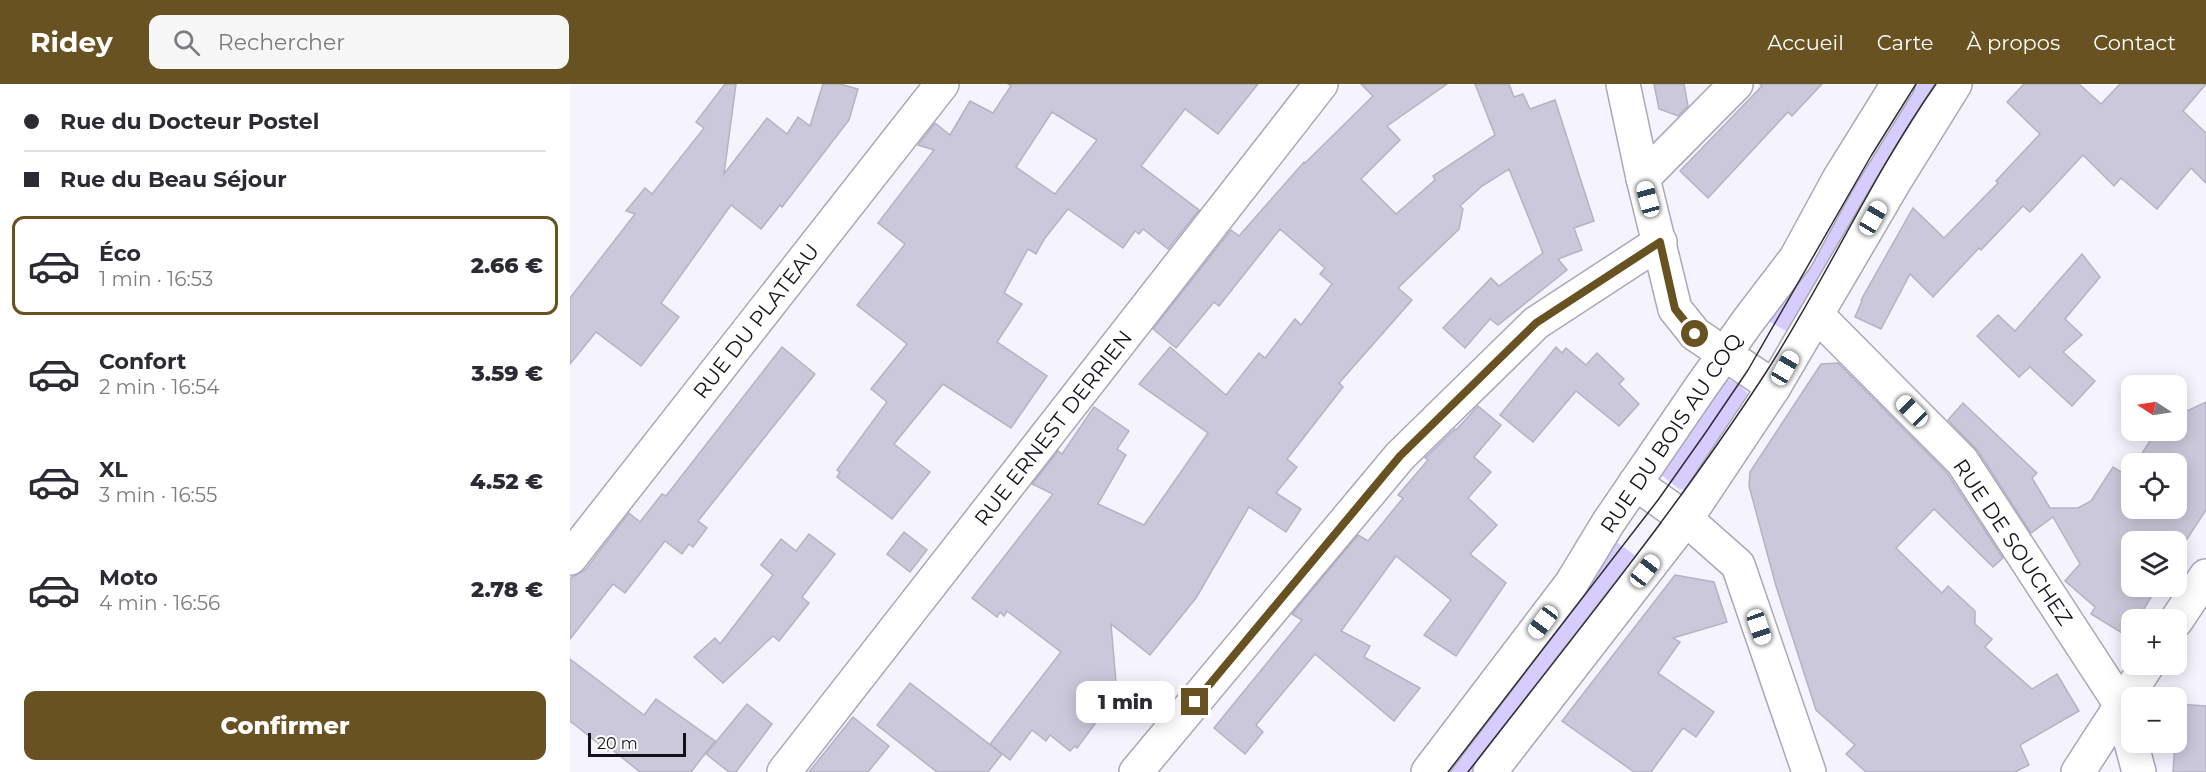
<!DOCTYPE html>
<html lang="fr">
<meta charset="utf-8">
<style>
body{margin:0;font-family:Montserrat,sans-serif;background:#f7f7f7;color:#2b2b33;height:100vh;display:flex;flex-direction:column;font-size:22px;white-space:nowrap}
*{box-sizing:border-box;margin:0}
p{font-size:20px;color:#7c7c81}
.icon{flex:none;width:33px;height:33px;fill:none;stroke:currentColor;stroke-width:2;stroke-linecap:round;stroke-linejoin:round}
.map{position:relative;flex:1;overflow:hidden}
.sheet{display:flex;flex-direction:column;background:#fff;width:570px}
.sheet>*{flex:none}
.hud{display:grid;align-content:center;height:132px;padding:0 24px;background:#fff}
.needle{width:39px;rotate:282deg}
.tools{position:absolute;left:1551px;top:291px;display:grid;gap:12px}
.tools a{display:grid;place-items:center;width:66px;height:66px;border-radius:12px;background:#fff;box-shadow:0 3px 15px #0003;font-size:30px}
.scale{position:absolute;left:18px;bottom:15px;width:98px;box-sizing:border-box;padding-left:6px;border:3px solid #131218;border-top:0;font-size:16px;line-height:21px;white-space:nowrap;color:#131218;-webkit-text-stroke:4px #fff;paint-order:stroke}
.end{position:absolute;width:27px;height:27px;margin:-14px;border:8px solid #685222;background:#fff;box-shadow:0 0 0 3px #fff}
.from{border-radius:50%}
.bubble{position:absolute;height:42px;border-radius:12px;background:#fff;box-shadow:0 3px 15px #0003;font-size:20px;font-weight:800;line-height:42px;text-align:center}
.car{position:absolute;width:18px;height:36px;margin:-18px -9px;border-radius:8px;box-shadow:0 0 4px 2px #0007;background:linear-gradient(#fff 24%,#345 0 40%,#fff 0 76%,#345 0 86%,#fff 0)}
.hud b{display:flex;align-items:center;gap:21px;height:57px;font-size:22px}
.hud b+b{border-top:2px solid #e1e1e2}
.hud i{width:15px;height:15px;background:#2b2b33}
ul{padding:0;list-style:none}
li{display:flex;align-items:center;gap:18px;height:99px;margin:0 12px 9px;padding:0 12px;border:3px solid transparent;border-radius:12px}
li div{flex:1}
li b{display:block;font-size:22px}
li em{font-style:normal;font-weight:800}
li.on{border-color:#685222}
li>.icon{width:54px;height:54px;stroke-width:1.5}
.cta{display:flex;gap:12px;margin-top:auto;padding:12px 24px}
.cta a{flex:1;height:69px;border-radius:12px;background:#685222;color:#fff;font-size:24px;font-weight:800;line-height:69px;text-align:center}
header{display:flex;align-items:center;gap:36px;box-sizing:border-box;height:84px;padding:0 30px;background:#685222;color:#fff}
header strong{font-size:28px}
nav{display:flex;gap:33px;margin-inline-start:auto;font-size:21px}
.search{width:420px;height:54px;background:#f7f7f7;display:flex;align-items:center;gap:15px;box-sizing:border-box;padding:0 21px;border-radius:12px;color:#7c7c81;font-size:22px}
main{display:flex;flex:1;min-height:0}
.map>svg:first-child{display:block}
</style>
<header>
<strong>Ridey</strong>
<div class="search"><svg class="icon" aria-label="search" viewBox="0 0 24 24"><circle cx="10" cy="10" r="6"/><path d="M15 15l6 6"/></svg>Rechercher</div>
<nav><a>Accueil</a><a>Carte</a><a>À propos</a><a>Contact</a></nav>
</header>
<main>
<section class="sheet">
<div class="hud">
<b><i class="from"></i>Rue du Docteur Postel</b>
<b><i></i>Rue du Beau Séjour</b>
</div>
<ul>
<li class="on"><svg class="icon" aria-label="car" viewBox="0 0 24 24"><path d="M5 17H2v-5l4-1 3-4h7l3 4 3 1v5h-3M9 17h6M6 11h13"/><circle cx="7" cy="17" r="2"/><circle cx="17" cy="17" r="2"/></svg><div><b>Éco</b><p>1 min · 16:53</p></div><em>2.66 €</em></li>
<li><svg class="icon" aria-label="car" viewBox="0 0 24 24"><path d="M5 17H2v-5l4-1 3-4h7l3 4 3 1v5h-3M9 17h6M6 11h13"/><circle cx="7" cy="17" r="2"/><circle cx="17" cy="17" r="2"/></svg><div><b>Confort</b><p>2 min · 16:54</p></div><em>3.59 €</em></li>
<li><svg class="icon" aria-label="car" viewBox="0 0 24 24"><path d="M5 17H2v-5l4-1 3-4h7l3 4 3 1v5h-3M9 17h6M6 11h13"/><circle cx="7" cy="17" r="2"/><circle cx="17" cy="17" r="2"/></svg><div><b>XL</b><p>3 min · 16:55</p></div><em>4.52 €</em></li>
<li><svg class="icon" aria-label="car" viewBox="0 0 24 24"><path d="M5 17H2v-5l4-1 3-4h7l3 4 3 1v5h-3M9 17h6M6 11h13"/><circle cx="7" cy="17" r="2"/><circle cx="17" cy="17" r="2"/></svg><div><b>Moto</b><p>4 min · 16:56</p></div><em>2.78 €</em></li>
</ul>
<div class="cta"><a>Confirmer</a></div>
</section>
<div class="map">
<svg width="1636" height="688" viewBox="0 0 1636 688">
<rect width="100%" height="100%" fill="#f5f3fe"/>
<!-- green -->
<g fill="#d7ccfe">
<path d="M1338 0H1375L1225 252 1191 233Z"/>
<path d="M1155 295C1166 297 1177 306 1182 317L1118 406 1109 405 1090 390Z"/>
<path d="M1040 453 1071 476 907 688H869Z"/>
</g>
<!-- building -->
<g fill="#ccc8db" stroke="#b5b2c4" stroke-width="1.5" fill-rule="evenodd">
<path d="M155 0H166L154 90 197 34 217 50 228 33 240 42 253 0H270L288 5 279 36 212 123 210 121 191 145 161 121 91 219 109 233 71 282 26 248 0 280V214L65 130 56 127 75 104 82 110 134 44 126 38Z"/>
<path d="M438 0H688L648 50 615 25 571 82 629 126 598 165 573 145 569 150 565 147 553 164 498 125 475 154 466 170 458 165 434 209 452 220 427 258 477 292 441 344 373 300 324 360 360 388 322 435 267 393 270 388 267 386 317 318 301 305 337 260 287 221 335 160 308 139 364 66 348 61 365 39 380 51 400 17 423 29 441 2ZM482 28 527 56 485 110 446 83Z"/>
<path d="M791 0H877L817 42 830 56 791 95 826 130 865 96 863 92 925 51 905 0H939L944 13 953 10 960 25 985 16 1024 137 1004 144 1012 166 988 175 997 186 928 241 920 235 895 264 873 244 921 194 929 202 973 169 939 85 912 102 890 122 893 125 889 145 828 204 842 216 769 299 773 303 717 375 727 383 706 409 731 425 716 448 679 423 626 514 580 571 541 540 547 610 507 664 505 662 500 667 480 651 476 657 462 646 440 676 420 660 491 568 437 527 434 532 430 528 427 533 402 514 483 410 462 400 488 367 492 370 524 323 559 347 547 365 556 371 528 420 574 441 638 349 569 300 600 263 656 311 689 269 695 274 725 235 731 241 762 200 750 190 755 184 710 145 649 222 644 218 606 264 583 245 661 146 669 152 734 78 735 79 803 12Z"/>
<path d="M1084 0H1114L1118 22 1108 32 1089 25Z"/>
<path d="M1190 0H1252L1222 32 1218 28 1138 114 1110 87 1192 2Z"/>
<path d="M1454 0H1509L1531 20 1550 0H1636L1613 27 1636 49V99L1621 84 1587 125 1551 94 1544 102 1513 71 1460 128 1453 122 1411 166 1409 164 1363 213 1340 190 1311 245 1285 233 1292 217 1291 216 1343 124 1374 154 1428 99 1426 97 1470 50 1437 18Z"/>
<path d="M1512 170 1530 193 1495 235 1512 251 1493 268 1525 297 1502 322 1460 283 1449 293 1407 252 1428 231 1445 247Z"/>
<path d="M212 263 245 290 128 437 137 444 123 463 119 460 112 470 95 457 55 509 43 500 0 555V494L15 486 59 429 70 438 92 410 96 412Z"/>
<path d="M986 263 992 269 996 264 1016 281 1027 269 1054 295 1049 300 1069 320 1049 342 1006 307 963 358 930 331Z"/>
<path d="M1268 279 1377 389 1433 474 1423 483 1364 425 1326 464 1372 509 1378 502 1405 527V540L1422 555 1415 563 1419 567 1462 605 1487 590 1509 627 1450 661 1459 681 1445 688H1296L1276 670 1285 661 1246 626 1206 502 1179 402 1180 388 1251 280Z"/>
<path d="M1636 318V426L1606 472V458H1562V502H1588L1567 536H1562V545L1557 552 1521 530 1525 523 1495 497 1510 480 1483 433 1461 449 1408 367 1378 336 1393 319 1467 389 1462 394 1480 424H1508L1521 417 1543 383 1557 392 1562 385V424H1606V380H1565L1587 346H1606V332Z"/>
<path d="M908 322 931 341 904 373 921 388 898 414 927 441 900 470 936 499 886 572 854 551 881 516 826 472 771 547 800 562 794 573 850 604 824 637 745 570 686 641 693 648 675 670 644 644 732 536 722 530 788 451 798 457 833 414 828 411 858 376 855 374 885 345 886 346Z"/>
<path d="M334 448 357 466 340 488 317 470Z"/>
<path d="M239 450 265 470 232 513 239 519 209 557 203 552 153 599 124 573 145 554 150 560 203 491 191 481 211 455 226 467Z"/>
<path d="M1105 491 1144 498 1157 538 1103 554 1110 558 1088 589 1144 628 1126 653 1113 644 1081 688H1064L992 637Z"/>
<path d="M0 575 74 631 86 615 145 657 121 688H70L40 664 38 667 0 637Z"/>
<path d="M340 599 432 670 418 688H367L307 641Z"/>
<path d="M177 620 202 640 166 688H159L136 670Z"/>
<path d="M1606 620 1636 622V688H1603L1605 658H1606Z"/>
<path d="M283 633 319 662 298 688H239Z"/>
</g>
<g fill="none" stroke-linecap="round" stroke-linejoin="round">
<defs>
<g id="street">
<path d="M1053 0 1073 94 1105 225 1125 250 1204 303"/>
<path d="M1073 94 1166 0"/>
<path d="M1247 231 1392 377 1551 621 1569 688"/>
<path d="M1065 399 1116 435 1168 481 1239 688"/>
<path d="M0 474 372 0"/>
<path d="M1606 537 1636 492"/>
<path d="M214 688 751 0"/>
<path d="M566 688 830 372 966 239 1090 158"/>
<path d="M1508 688 1578 580"/>
</g>
<g id="secondary">
<path d="M858 688 1001 500 1038 439 1131 303 1178 237 1226 174 1269 95 1328 0"/>
<path d="M920 688 1116 435 1204 303 1326 95 1385 0"/>
</g>
</defs>
<!-- street casing -->
<use href="#street" stroke="#aaa7b9" stroke-width="36"/>
<!-- secondary casing -->
<use href="#secondary" stroke="#aaa7b9" stroke-width="36"/>
<!-- street -->
<use href="#street" stroke="#fff" stroke-width="33"/>
<!-- secondary -->
<use href="#secondary" stroke="#fff" stroke-width="33"/>
<!-- tram -->
<g stroke="#2f2e35" stroke-width="1.5">
<path d="M878 688 1088 416 1136 348 1178 286 1301 72 1346 0"/>
<path d="M898 688C998 559 1101 433 1191 296 1254 200 1300 94 1366 0"/>
</g>
</g>
<g fill="none" stroke-linecap="round" stroke-linejoin="round">
<!-- route -->
<path stroke="#685222" stroke-width="8" d="M625 618 830 372 966 239 1090 158 1105 225 1125 250"/>
</g>
<g text-anchor="middle" dominant-baseline="central" stroke-width="6" stroke-linejoin="round" paint-order="stroke">
<!-- street labels -->
<g font-size="21" fill="#131218" stroke="#fff">
<text transform="translate(186 237) rotate(-52)">RUE DU PLATEAU</text>
<text transform="translate(483 344) rotate(-52)">RUE ERNEST DERRIEN</text>
<text transform="translate(1101 349) rotate(-56)">RUE DU BOIS AU COQ</text>
<text transform="translate(1443 458) rotate(56)">RUE DE SOUCHEZ</text>
</g>
</g>
</svg>
<div class="tools">
<a><svg class="needle" viewBox="-14 -14 28 28"><path d="M0-13l5 13h-10z" fill="#e53935"/><path d="M0 13l5-13h-10z" fill="#7c7c81"/></svg></a>
<a><svg class="icon" aria-label="locate" viewBox="0 0 24 24"><circle cx="12" cy="12" r="6"/><path d="M12 2v4M12 18v4M2 12h4M18 12h4"/></svg></a>
<a><svg class="icon" aria-label="layers" viewBox="0 0 24 24"><path d="M12 4l9 5-9 5-9-5zM3 14l9 5 9-5"/></svg></a>
<a>+</a>
<a>−</a>
</div>
<div class="scale">20 m</div>
<i class="end from" style="left:1125px;top:250px"></i>
<i class="end" style="left:625px;top:618px"></i>
<div class="bubble" style="left:506px;top:597px;width:99px">1 min</div>
<i class="car" style="left:1078px;top:115px;rotate:345deg"></i>
<i class="car" style="left:1303px;top:134px;rotate:30deg"></i>
<i class="car" style="left:1215px;top:284px;rotate:30deg"></i>
<i class="car" style="left:1342px;top:327px;rotate:315deg"></i>
<i class="car" style="left:1075px;top:487px;rotate:38deg"></i>
<i class="car" style="left:973px;top:538px;rotate:217deg"></i>
<i class="car" style="left:1189px;top:543px;rotate:161deg"></i>
</div>
</main>
